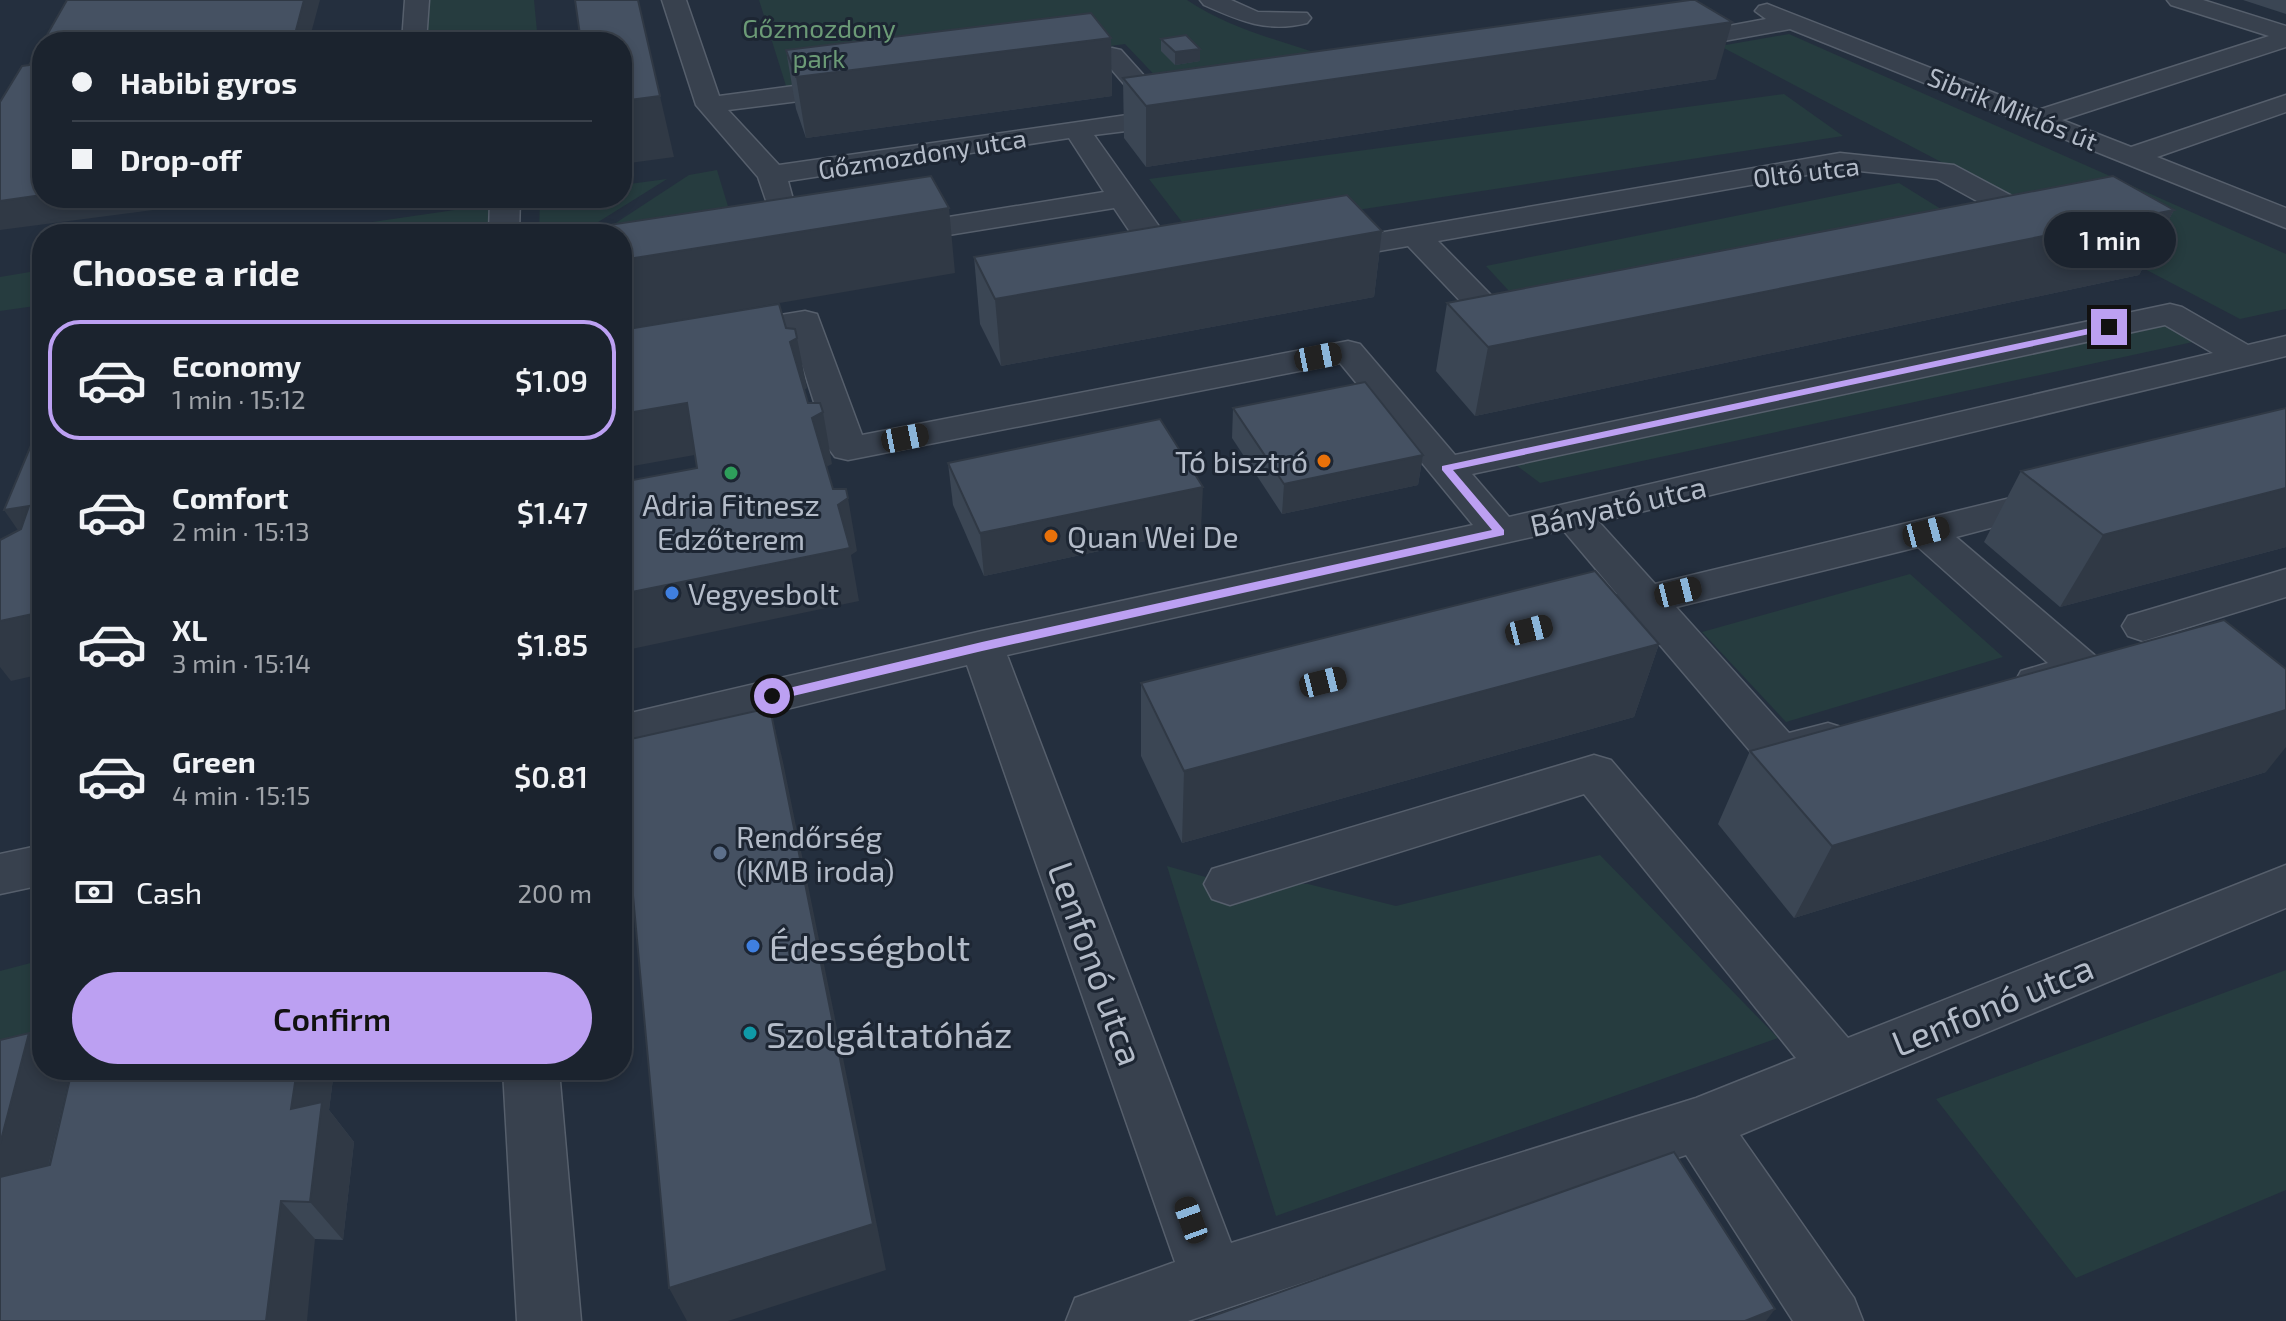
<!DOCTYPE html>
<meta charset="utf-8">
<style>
body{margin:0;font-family:"Exo 2",sans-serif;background:#242b36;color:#f1f3f6;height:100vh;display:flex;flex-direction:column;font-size:30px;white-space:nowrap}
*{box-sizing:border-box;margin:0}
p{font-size:26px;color:#a0a4aa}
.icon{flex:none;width:44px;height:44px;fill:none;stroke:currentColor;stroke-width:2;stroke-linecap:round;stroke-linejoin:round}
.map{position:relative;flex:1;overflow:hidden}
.details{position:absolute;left:32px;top:224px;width:600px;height:856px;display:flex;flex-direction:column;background:#1b232e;border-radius:32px;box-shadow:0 4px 12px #0003,0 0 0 2px #39404a}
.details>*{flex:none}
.hud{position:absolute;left:32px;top:32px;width:600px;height:176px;border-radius:32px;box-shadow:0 4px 12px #0003,0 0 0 2px #39404a;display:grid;align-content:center;height:176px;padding:0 40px;background:#1b232e}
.end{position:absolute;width:36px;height:36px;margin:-18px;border:10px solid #bca0f2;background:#111;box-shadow:0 0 0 4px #111}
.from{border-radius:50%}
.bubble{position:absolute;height:56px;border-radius:28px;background:#1b232e;box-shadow:0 4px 12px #0003,0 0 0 2px #39404a;font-size:26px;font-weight:600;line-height:56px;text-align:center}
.car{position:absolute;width:24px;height:48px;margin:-24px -12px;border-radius:10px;box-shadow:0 0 6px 2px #0007;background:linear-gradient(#222 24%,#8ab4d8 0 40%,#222 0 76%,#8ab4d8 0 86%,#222 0)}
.hud b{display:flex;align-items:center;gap:28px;height:76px;font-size:30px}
.hud b+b{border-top:2px solid #39404a}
.hud i{width:20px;height:20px;background:#f1f3f6}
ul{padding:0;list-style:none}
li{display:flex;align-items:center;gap:24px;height:120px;margin:0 16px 12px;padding:0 24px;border:4px solid transparent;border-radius:32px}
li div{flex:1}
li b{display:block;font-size:30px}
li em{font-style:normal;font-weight:600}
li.selected{border-color:#bca0f2}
li>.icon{width:72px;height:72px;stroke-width:1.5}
h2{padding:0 40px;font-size:36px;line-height:96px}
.pay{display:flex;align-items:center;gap:20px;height:88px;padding:0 40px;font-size:30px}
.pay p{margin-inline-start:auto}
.cta{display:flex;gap:16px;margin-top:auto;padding:16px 40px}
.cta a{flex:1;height:92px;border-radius:48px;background:#bca0f2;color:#111;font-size:32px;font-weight:600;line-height:92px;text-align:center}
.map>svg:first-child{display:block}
</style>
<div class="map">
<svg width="2286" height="1321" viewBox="0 0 2286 1321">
<rect width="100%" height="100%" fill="#242f3e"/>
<!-- green -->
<g fill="#263c3f">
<path d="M417 0H534L538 42H414Z"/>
<path d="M759 0H1187C1228 28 1278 40 1326 56L1165 86 1125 44 787 89Z"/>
<path d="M1789 34 2286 254V309L2240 319 1720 46Z"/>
<path d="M1784 94 1843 136 1192 235 1149 179Z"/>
<path d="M717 170 740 246 599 234 689 175Z"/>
<path d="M667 179 579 234H539L540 198H622V185Z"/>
<path d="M1899 183 1949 214 1520 303 1486 266Z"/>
<path d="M482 206 491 210 492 234H290Z"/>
<path d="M42 270V305L0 311V277Z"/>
<path d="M2155 319 2193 342 1540 483 1516 465Z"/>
<path d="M1910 574 2003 657 1786 722 1702 632Z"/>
<path d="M1600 855 1778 1038 1276 1216 1167 866 1230 884H1308L1396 906Z"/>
<path d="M42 960V1033L0 1045V971Z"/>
<path d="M2286 970V1190L2076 1278 1936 1099Z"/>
</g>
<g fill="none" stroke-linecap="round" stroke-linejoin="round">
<defs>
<g id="minor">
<path d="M405 0H429L426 42H402Z"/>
<path d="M662 0H686L719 96 854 78 863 81 867 86 863 91 854 94 728 110 779 165 1148 112 1106 63 1053 70 1044 67 1040 62 1044 57 1053 54 1112 48 1121 50 1174 109 1191 110 1195 116 1191 122 1182 124 1094 135 1195 277 1190 284 1179 287 1165 284 1114 208 893 244 882 241 878 235 882 229 893 226 1104 192 1069 138 788 181 794 203 789 209 779 212 769 209 758 177 696 105Z"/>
<path d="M1200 0H1231L1258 12 1307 13 1311 18 1307 23C1267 33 1240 21 1204 5Z"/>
<path d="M2167 0H2203L2286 26V47L2062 120 2131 147 2286 95V112L2157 157 2286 208V228L1790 29 1669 51 1660 49 1657 44 1660 39 1669 37 1766 19 1755 11 1759 6 1767 4 2038 110 2269 36 2171 5Z"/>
<path d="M1840 153 1954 165 2042 212 2046 218 2039 241 2028 244 2017 241 2013 235 2015 222 1937 179 1840 169 1438 241 1527 332 1532 339 1527 346 1515 349 1503 346 1408 246 1321 261 1310 259 1305 252 1310 245 1321 243Z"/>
<path d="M490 198H520L519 234H489Z"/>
<path d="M2170 304 2182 307 2248 345 2286 336V356L1599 522 1655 584 2056 487 2070 491 2075 499 2070 507 1956 537 2099 659 2105 670 2099 681 2037 698 2021 693 2015 682 2021 671 2048 663 1918 547 1676 607 1789 733 1828 723 1844 728 1851 740 1844 752 1779 770 1762 765 1636 617 1567 634 1552 630 1546 620 1552 610 1617 594 1563 530 1007 655 1231 1243 1696 1098 1796 1058 1584 794 1230 905 1212 899 1204 884 1212 869 1594 755 1611 760 1848 1038 2286 865V908L1740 1135 1854 1298 1863 1321H1793L1686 1155 1188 1321H1066L1075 1298 1175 1262 967 665 622 749V715L982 631 1473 525 1340 363 848 460 835 457 829 449 792 333 622 361V341L805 311 817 314 862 435 1348 341 1360 344 1455 455ZM2165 325 2213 353 1509 517 1472 474Z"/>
<path d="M2286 569V597L2143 641 2128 636 2122 626 2128 616Z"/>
<path d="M42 845V885L0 894V854Z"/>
<path d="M503 1070H559L581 1321H517Z"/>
</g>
</defs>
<!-- minor casing -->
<use href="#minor" stroke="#565f6c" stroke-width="3"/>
<!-- minor -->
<use href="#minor" fill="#38414e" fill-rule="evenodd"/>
</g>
<!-- wall -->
<g fill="#3b4654">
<path d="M2243 0H2286V14Z"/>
<path d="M1111 38 1112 96 806 138 796 109 786 50Z"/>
<path d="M1161 39 1200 49V61L1175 65 1161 51Z"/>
<path d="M1123 78 1716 79 1146 167 1124 138Z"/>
<path d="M2174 210 2139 275 1475 416 1436 371 1447 303Z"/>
<path d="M1382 231 1374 297 1001 366 980 324 974 257Z"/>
<path d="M1233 408 1423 455 1418 485 1282 514 1232 438Z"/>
<path d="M2286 408V547L2060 607 1984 542 2021 471Z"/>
<path d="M948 463 1201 529 984 576 953 505Z"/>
<path d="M1659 644 1634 717 1182 843 1141 756V683Z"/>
<path d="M1750 751 2266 772 1794 918 1718 824Z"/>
<path d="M29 1033 42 1045V1070L70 1074 49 1165 334 1071 329 1110 354 1142 343 1240 315 1239 0 1321Z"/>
</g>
<!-- shaded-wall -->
<g fill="#303945">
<path d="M304 0H320L310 37 312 42H299L295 34Z"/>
<path d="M638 0 674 157 622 164V101Z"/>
<path d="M1732 22 1716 79 1146 167V106Z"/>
<path d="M1111 38 1112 96 806 138 796 77Z"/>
<path d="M1200 49V61L1175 65V52Z"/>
<path d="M42 195V198H245L0 230V201Z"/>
<path d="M949 208 955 273 622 330V260Z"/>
<path d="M2174 210 2139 275 1475 416 1488 347Z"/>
<path d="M1382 231 1374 297 1001 366 995 299Z"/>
<path d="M797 338 807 388 800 393 790 342Z"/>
<path d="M687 403 700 454 622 468V414Z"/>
<path d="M823 412 832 464 822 469 812 418Z"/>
<path d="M1423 455 1418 485 1282 514 1284 484Z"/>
<path d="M1203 487 1201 529 984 576 980 533Z"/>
<path d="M2286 488V547L2060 607 2103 535Z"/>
<path d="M848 498 857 551 851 555 859 601 622 651V594L838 505Z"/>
<path d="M29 506 40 562 4 510Z"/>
<path d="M42 612V674L11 681 0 667V621Z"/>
<path d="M1659 644 1634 717 1182 843 1184 771Z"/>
<path d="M770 708 783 762 886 1270 728 1321H687L669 1288Z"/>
<path d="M2286 710V747L2266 772 1794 918 1832 846Z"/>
<path d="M29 1033 42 1045V1070H67L70 1074 36 1218 0 1188V1144Z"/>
<path d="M294 1070H333L334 1071 329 1110 354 1142 343 1240 310 1202 291 1109Z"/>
<path d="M281 1201 315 1239 307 1321H266Z"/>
<path d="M1775 1309 1766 1321H1745Z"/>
</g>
<!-- building -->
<g fill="#455162" stroke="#303945" stroke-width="2">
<path d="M67 0H304L295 34 309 32 306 42H43Z"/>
<path d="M575 0H638L660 96 622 101V42H581Z"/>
<path d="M1690 0H1695L1732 22 1146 106 1123 78Z"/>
<path d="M1091 13 1111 38 796 77 786 50Z"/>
<path d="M1186 35 1200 49 1175 52 1161 39Z"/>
<path d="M42 43V195L0 201V102L22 66 29 65Z"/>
<path d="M931 176 949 208 622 260V234H584L583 229Z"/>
<path d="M2113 176 2174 210 1488 347 1447 303Z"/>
<path d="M1347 195 1382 231 995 299 974 257Z"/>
<path d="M779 304 786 328 795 329 797 338 790 342 808 403H820L823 412 812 418 833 489H846L848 498 838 505 850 548 622 594V482L697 468 687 403 622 414V330Z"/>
<path d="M1365 382 1423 455 1284 484 1233 408Z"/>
<path d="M2286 408V488L2103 535 2021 471Z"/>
<path d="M42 419V612L0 621V540L21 529 29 506 4 510Z"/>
<path d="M1160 419 1203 487 980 533 948 463Z"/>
<path d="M1595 571 1659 644 1184 771 1141 683Z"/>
<path d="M2224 620 2286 669V710L1832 846 1750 751Z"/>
<path d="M770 708 873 1224 669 1288 622 776V741Z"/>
<path d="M29 1033 0 1144V1040Z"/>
<path d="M72 1070H297L291 1109 322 1102 310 1202 281 1201 266 1321H0V1177L50 1165Z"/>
<path d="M1674 1152 1775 1309 1745 1321H1199Z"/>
</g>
<!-- route -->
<path fill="#bca0f2" d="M2109 324 2113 329 1453 470 1504 530V535L982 651 772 701 765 696 772 692 982 642 1492 530 1442 470V466Z"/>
<!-- markers -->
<g fill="#e8710a" stroke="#1d2633" stroke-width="3">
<circle cx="1324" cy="461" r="8"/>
<circle cx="1051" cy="536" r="8"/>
</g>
<circle fill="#2e9e5b" stroke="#1d2633" stroke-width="3" cx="731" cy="473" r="8"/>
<g fill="#3f7fe0" stroke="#1d2633" stroke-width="3">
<circle cx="672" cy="593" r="8"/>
<circle cx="753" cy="946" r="8"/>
</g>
<circle fill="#5c6f8a" stroke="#1d2633" stroke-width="3" cx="720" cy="853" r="8"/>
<circle fill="#0f9aa8" stroke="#1d2633" stroke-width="3" cx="750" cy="1033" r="8"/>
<g text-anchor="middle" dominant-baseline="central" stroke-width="6" stroke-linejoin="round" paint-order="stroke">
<!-- far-park labels -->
<g font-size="26" fill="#6b9a76" stroke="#1d2633">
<text x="819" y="27">Gőzmozdony<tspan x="819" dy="30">park</tspan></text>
</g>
<!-- far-street labels -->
<g font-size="26" fill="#b4bcc9" stroke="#1d2633">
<text transform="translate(2013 108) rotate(22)">Sibrik Miklós út</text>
<text transform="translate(922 153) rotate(-9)">Gőzmozdony utca</text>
<text transform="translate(1806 171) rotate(-7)">Oltó utca</text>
</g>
<!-- poi labels -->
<g font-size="30" fill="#b4bcc9" stroke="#1d2633" text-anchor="start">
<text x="1308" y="461" text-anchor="end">Tó bisztró</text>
<text x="731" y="504" text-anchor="middle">Adria Fitnesz<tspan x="731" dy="34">Edzőterem</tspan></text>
<text x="1067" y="536">Quan Wei De</text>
<text x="688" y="593">Vegyesbolt</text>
<text x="736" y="836">Rendőrség<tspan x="736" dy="34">(KMB iroda)</tspan></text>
</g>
<!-- street labels -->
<g font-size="30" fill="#b4bcc9" stroke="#1d2633">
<text transform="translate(1618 505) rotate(-13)">Bányató utca</text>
</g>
<!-- near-poi labels -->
<g font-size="36" fill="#b4bcc9" stroke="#1d2633" text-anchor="start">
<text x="769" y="946">Édességbolt</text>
<text x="766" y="1033">Szolgáltatóház</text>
</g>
<!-- near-street labels -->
<g font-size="36" fill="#b4bcc9" stroke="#1d2633">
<text transform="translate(1097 963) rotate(70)">Lenfonó utca</text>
<text transform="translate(1992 1004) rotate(-22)">Lenfonó utca</text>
</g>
</g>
</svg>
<i class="end from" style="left:772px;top:696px"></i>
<i class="end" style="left:2109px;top:327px"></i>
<div class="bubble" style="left:2044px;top:212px;width:132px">1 min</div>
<i class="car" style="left:1318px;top:357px;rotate:79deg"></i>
<i class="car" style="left:905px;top:438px;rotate:79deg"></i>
<i class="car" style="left:1926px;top:532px;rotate:75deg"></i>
<i class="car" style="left:1678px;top:592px;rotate:76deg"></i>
<i class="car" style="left:1529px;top:630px;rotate:76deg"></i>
<i class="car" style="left:1323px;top:682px;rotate:76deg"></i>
<i class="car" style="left:1191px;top:1220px;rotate:340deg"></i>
<div class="hud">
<b><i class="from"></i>Habibi gyros</b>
<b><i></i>Drop-off</b>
</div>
<section class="details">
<h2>Choose a ride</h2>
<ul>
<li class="selected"><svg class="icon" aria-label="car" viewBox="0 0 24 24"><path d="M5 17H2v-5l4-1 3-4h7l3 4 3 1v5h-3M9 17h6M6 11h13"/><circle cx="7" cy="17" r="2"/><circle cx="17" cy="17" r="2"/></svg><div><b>Economy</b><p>1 min · 15:12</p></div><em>$1.09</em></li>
<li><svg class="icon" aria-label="car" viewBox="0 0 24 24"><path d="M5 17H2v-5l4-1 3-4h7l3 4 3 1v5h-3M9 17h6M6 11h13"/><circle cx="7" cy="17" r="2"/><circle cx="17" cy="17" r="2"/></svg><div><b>Comfort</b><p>2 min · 15:13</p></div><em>$1.47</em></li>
<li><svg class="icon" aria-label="car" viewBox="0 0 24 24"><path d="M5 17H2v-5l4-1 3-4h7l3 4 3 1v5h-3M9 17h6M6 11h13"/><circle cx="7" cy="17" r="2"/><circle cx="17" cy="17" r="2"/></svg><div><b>XL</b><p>3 min · 15:14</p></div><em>$1.85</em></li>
<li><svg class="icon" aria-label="car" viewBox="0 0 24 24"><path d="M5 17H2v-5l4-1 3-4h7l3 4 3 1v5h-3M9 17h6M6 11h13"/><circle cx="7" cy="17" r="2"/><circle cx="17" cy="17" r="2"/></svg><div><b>Green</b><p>4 min · 15:15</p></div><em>$0.81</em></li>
</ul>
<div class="pay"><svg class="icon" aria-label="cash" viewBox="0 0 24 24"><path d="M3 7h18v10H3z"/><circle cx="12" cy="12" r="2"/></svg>Cash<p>200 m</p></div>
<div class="cta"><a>Confirm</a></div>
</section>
</div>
